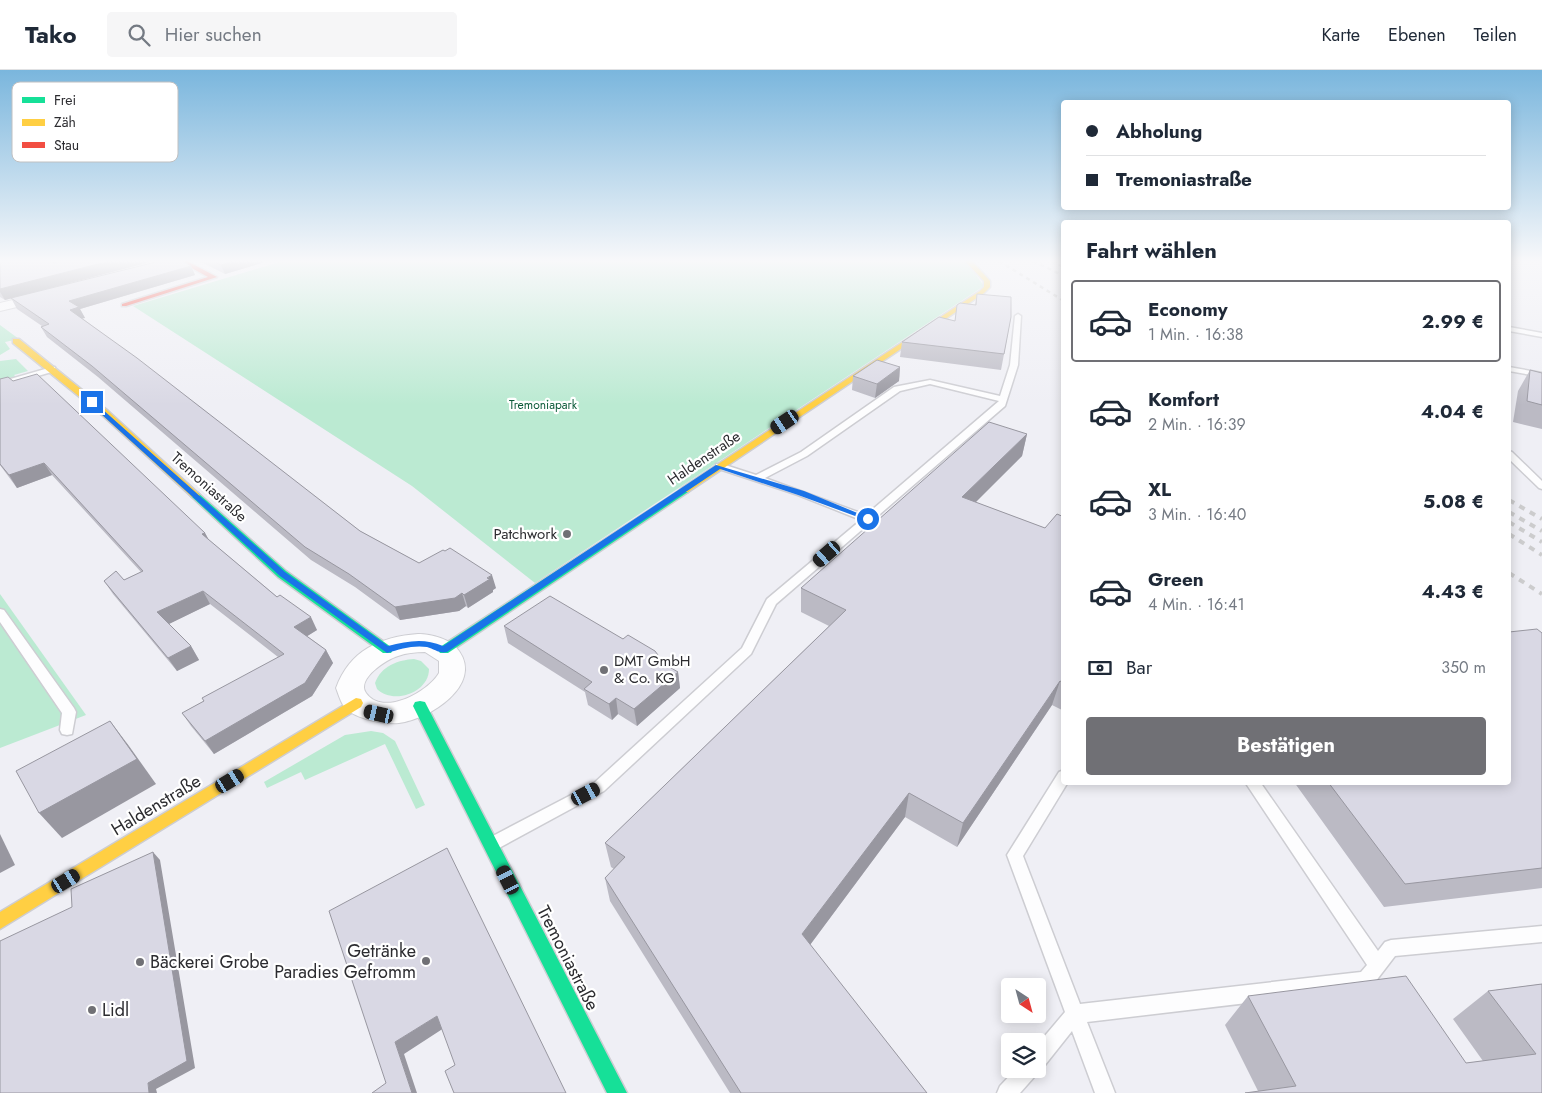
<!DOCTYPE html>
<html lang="de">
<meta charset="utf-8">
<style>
body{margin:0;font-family:Jost,sans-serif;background:#f6f6f7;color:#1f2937;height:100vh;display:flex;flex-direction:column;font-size:19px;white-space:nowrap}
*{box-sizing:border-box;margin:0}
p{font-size:16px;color:#747a83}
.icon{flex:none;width:28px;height:28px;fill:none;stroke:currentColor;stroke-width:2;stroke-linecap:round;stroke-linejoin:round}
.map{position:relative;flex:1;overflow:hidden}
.drawer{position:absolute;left:1061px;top:150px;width:450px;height:565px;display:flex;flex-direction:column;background:#fff;border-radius:5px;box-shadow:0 2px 12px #0003}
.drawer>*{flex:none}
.top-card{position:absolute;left:1061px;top:30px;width:450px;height:110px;border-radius:5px;box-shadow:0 2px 12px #0003;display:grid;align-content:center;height:110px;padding:0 25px;background:#fff}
.needle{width:32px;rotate:144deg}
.buttons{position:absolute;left:1001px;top:908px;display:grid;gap:10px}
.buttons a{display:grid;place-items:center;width:45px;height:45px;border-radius:5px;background:#fff;box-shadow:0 2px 12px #0003;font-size:25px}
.end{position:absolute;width:22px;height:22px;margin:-11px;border:6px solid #1a73e8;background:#fff;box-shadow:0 0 0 2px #fff}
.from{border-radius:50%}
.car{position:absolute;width:15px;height:30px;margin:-15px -8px;border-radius:6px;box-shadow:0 0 4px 1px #0007;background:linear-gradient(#222 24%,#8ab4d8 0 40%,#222 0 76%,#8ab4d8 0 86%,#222 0)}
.top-card b{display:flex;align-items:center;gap:18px;height:48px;font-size:19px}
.top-card b+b{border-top:1px solid #e0e1e3}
.top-card i{width:12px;height:12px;background:#1f2937}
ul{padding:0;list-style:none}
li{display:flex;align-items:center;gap:15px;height:82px;margin:0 10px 8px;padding:0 15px;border:2px solid transparent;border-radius:5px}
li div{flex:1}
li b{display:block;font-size:19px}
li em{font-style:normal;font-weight:700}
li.selected{border-color:#707075}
li>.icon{width:45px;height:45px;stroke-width:1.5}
h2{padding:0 25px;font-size:22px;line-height:60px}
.pay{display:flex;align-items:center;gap:12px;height:55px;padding:0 25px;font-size:19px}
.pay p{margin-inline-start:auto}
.button{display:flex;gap:10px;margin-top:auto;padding:10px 25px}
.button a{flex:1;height:58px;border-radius:5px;background:#707075;color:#fff;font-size:20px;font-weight:700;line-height:58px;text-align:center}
header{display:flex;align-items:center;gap:30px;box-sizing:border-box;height:70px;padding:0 25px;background:#fff;border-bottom:1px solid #e0e1e3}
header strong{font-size:24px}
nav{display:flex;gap:28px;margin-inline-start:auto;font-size:18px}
.search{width:350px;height:45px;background:#f6f6f7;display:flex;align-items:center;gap:12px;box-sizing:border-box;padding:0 18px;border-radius:5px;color:#747a83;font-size:19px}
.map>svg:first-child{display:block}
</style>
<header>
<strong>Tako</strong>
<div class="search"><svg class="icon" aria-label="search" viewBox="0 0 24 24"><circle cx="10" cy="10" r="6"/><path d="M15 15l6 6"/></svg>Hier suchen</div>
<nav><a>Karte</a><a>Ebenen</a><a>Teilen</a></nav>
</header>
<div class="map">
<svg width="1542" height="1023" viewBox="0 0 1542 1023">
<rect width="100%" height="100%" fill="#efeff5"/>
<!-- green -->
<g fill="#bbead2">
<path d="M283 191H966L984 216 535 513 412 416 133 236Z"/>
<path d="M0 255 19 269 5 272 10 279 0 285Z"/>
<path d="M16 289 28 301 14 305 17 308 0 313V291Z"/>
<path d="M0 524 86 645 0 678Z"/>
<path d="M414 589 421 591 429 599C429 623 393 635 377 619L375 613C381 596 398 590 414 589Z"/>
<path d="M371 661 383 663 395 671 425 735 416 739 385 674 305 710 301 702 267 718 264 712 345 665Z"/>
</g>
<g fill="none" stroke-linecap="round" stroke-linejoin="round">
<defs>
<g id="lane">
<path d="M1018 244 1021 246 1018 295 1005 336 776 534 751 584 604 721 499 778 494 780 489 778 486 773 489 768 594 713 742 578 767 529 861 450 798 425 716 398V394H722L756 405 801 382 894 317 930 310 1000 326 1010 295 1015 246ZM930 314 999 331 866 445 765 408 807 386 900 321Z"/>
<path d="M1509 257 1542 263V267L1509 261Z"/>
<path d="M52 297H55V301L0 317V312Z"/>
<path d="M1509 297 1542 303V307L1509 301Z"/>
<path d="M1509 381 1512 382 1542 411V419L1539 418 1509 389Z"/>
<path d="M0 539 4 540 74 638 76 642 72 664 67 665 62 664 60 660 62 643 0 552Z"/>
<path d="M1064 700V712H1068L1023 786 1080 934 1361 902 1367 895 1245 712H1260L1378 881 1385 872 1391 870 1542 856V872L1395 886 1372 916 1366 919 1087 952 1115 1023H1095L1072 961 1045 995 1038 997V974L1065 942 1007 785 1059 702Z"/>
<path d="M1016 999H1038L1035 1006 1020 1023H997L1000 1016Z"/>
</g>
<g id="street">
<path d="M46 222 51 223 53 226 51 229 0 241V233Z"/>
<path d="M418 564C431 564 451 569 459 581 483 615 430 649 399 653 388 654 377 652 366 649 357 646 349 643 343 635 340 630 338 623 336 618 350 580 380 567 418 564ZM425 582 439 591V603C428 622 383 647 366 623 356 609 387 589 398 586 406 583 416 582 425 582Z"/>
</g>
<g id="fast">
<path d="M685 417 688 418 690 420 688 422 448 583H440L438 580 440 577Z"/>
<path d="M195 422 198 423 286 501 391 577 393 580 391 583H383L278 507 192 427 190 425Z"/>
<path d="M420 631 425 632 427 636 627 1023H607L413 636 415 632Z"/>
</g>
<g id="slow">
<path d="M965 191H972L990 211V217L984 223 688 422H682L680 420 682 418 980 221 984 217V211Z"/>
<path d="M13 269H19L108 341 198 423 200 425 198 427H192L102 345 13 273Z"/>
<path d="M356 628 361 629 363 633 361 637 0 859V842Z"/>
</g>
<path id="jam" d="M179 191H187L217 207 126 236H122V234L208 207Z"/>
</defs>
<!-- lane casing -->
<use href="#lane" stroke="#cdcdd2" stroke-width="3"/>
<!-- street casing -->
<use href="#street" stroke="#cdcdd2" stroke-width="2"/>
<!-- fast casing -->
<use href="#fast" stroke="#cdcdd2" stroke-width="3"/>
<!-- slow casing -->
<use href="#slow" stroke="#cdcdd2" stroke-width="3"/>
<!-- jam casing -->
<use href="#jam" stroke="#cdcdd2" stroke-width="3"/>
<!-- lane -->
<use href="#lane" fill="#fdfdfe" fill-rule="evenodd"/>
<!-- street -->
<use href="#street" fill="#fdfdfe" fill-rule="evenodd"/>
<!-- fast -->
<use href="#fast" fill="#16e098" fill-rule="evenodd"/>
<!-- slow -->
<use href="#slow" fill="#ffcf43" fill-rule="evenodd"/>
<!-- jam -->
<use href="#jam" fill="#f24e42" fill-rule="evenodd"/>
<!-- rail-far1 -->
<g stroke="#cccccd" stroke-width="2.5" stroke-dasharray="4 4" stroke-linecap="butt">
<path d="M999 191 1064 231"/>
<path d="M1033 191 1064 206"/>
<path d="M1051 191 1064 197"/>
</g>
<!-- rail -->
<g stroke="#cccccd" stroke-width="4" stroke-dasharray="6 6" stroke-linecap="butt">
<path d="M1509 430 1542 449"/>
<path d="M1509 442 1542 461"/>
<path d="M1509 452 1542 472"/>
<path d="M1509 464 1542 485"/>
<path d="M1509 503 1542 524"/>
</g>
</g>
<!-- wall -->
<g fill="#bbbac4">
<path d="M0 191 55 192 60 191H154L5 230 0 227Z"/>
<path d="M199 191H268L225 204Z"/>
<path d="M191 196 195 205 80 239 85 248H82L360 461 419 493 496 518 493 520V522L468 538 466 536 459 541 400 550 355 517 311 490 98 307 47 267 41 257 42 256 17 239 11 228Z"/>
<path d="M977 224 1011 247 1001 300 900 287 902 272 955 251 957 235H975Z"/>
<path d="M900 297 899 311 875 328 852 320 853 306Z"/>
<path d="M1530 300 1542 303V359L1513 352 1518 321Z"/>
<path d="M0 309 205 463 209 470 317 560 307 566 326 580 333 593 312 626 214 684 191 656 182 643 204 631 278 587 210 534 168 554 191 576 199 590 177 601 113 524 104 511 124 510 141 502 52 405 17 418 0 395Z"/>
<path d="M1027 364 1022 386 975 432 1045 458 1064 447V641L1052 635 957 777 905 747 810 875 927 1023H730L610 831 605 808 614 799 611 797 605 773 829 556 801 542V518Z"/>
<path d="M504 556 623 569 658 585 659 591 678 602 680 618 637 656 618 644 612 650 588 635 585 622 508 573Z"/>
<path d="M1542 563V818L1384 837 1294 712H1509Z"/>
<path d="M1542 914V1023L1258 1021 1225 955 1248 926 1466 993 1483 991 1453 949 1488 921Z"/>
</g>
<!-- shaded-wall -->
<g fill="#9897a0">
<path d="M110 191H154L5 230 0 222V219Z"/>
<path d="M232 191H268L225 204 221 195Z"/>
<path d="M191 196 195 205 80 239 85 248 76 250 70 240 69 231Z"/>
<path d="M900 297 899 311 875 328 877 314Z"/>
<path d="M1027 364 1022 386 958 450 962 427Z"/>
<path d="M44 393 52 405 17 418 9 405Z"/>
<path d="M205 463 212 476 202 464Z"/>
<path d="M492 505 496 518 493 520V522L468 538 464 525Z"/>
<path d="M203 521 210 534 165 556 157 542Z"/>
<path d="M462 523 466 536 459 541 400 550 395 537Z"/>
<path d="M311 547 317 560 301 570 294 557Z"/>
<path d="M191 576 199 590 177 601 168 588Z"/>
<path d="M326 580 333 593 312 626 214 684 205 671Z"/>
<path d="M658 585 660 601 654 588Z"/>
<path d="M678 602 680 618 637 656 634 639Z"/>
<path d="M1060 611 1052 635 957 777 963 753Z"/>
<path d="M616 628 618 644 612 650 609 634Z"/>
<path d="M110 651 129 676 156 714 62 768 39 743Z"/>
<path d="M909 723 905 747 801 887 802 864Z"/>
<path d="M0 764 15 795 0 803Z"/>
<path d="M153 782 160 790 195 998 156 1019 157 1023H149L148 1013Z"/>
<path d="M437 946 444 958 404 984 417 1023H412L395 972Z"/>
</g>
<!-- building -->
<g fill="#d9d8e4" stroke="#9897a0">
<path d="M0 191H52L54 193 60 191H110L0 219Z"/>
<path d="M160 191H183L191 196 69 231 79 237 70 240 137 288 360 461 419 493 443 480 445 481 450 478 492 505 487 508 490 509 464 525 462 523 455 528 395 537 349 504 305 477 92 296 41 257 49 254 11 228Z"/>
<path d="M214 191H232L221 195Z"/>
<path d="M977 224 1011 227V247L1004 284 902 272 939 247 955 251 957 235 960 233 976 235Z"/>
<path d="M877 290 900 297 877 314 853 306Z"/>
<path d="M1530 300 1542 303V335L1527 331Z"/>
<path d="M37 304 205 463 202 464 277 527 280 525 311 547 294 557 326 580 305 613 205 671 182 643 204 631 202 628 284 584 203 521 157 542 191 576 168 588 104 511 116 501 124 510 143 501 44 393 9 405 0 394V309L8 307 13 311Z"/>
<path d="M989 352 1027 364 962 427 1045 458 1057 444 1064 447V613L1060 611 963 753 909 723 802 864 927 1023H741L605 808 625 787 605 773 846 540 801 518Z"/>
<path d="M550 526 623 569 628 565 655 581 658 585 654 588 678 602 634 639 616 628 609 634 584 619 592 612 504 556Z"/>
<path d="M1537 559 1542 563V798L1405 814 1328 712H1509V562Z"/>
<path d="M110 651 137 689 39 743 16 701Z"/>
<path d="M447 778 566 1023H454L445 1001 455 995 437 946 395 972 412 1023H372L386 1013 329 841Z"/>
<path d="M153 782 187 991 148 1013 149 1023H0V871L72 837 71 819Z"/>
<path d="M1406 906 1466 993 1536 984 1488 921 1542 914V1023H1245L1296 1016 1248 926Z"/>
</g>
<!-- sky -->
<linearGradient id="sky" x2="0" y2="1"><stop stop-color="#7ab6dd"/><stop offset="0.57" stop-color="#f8f8fa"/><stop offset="1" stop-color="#f8f8fa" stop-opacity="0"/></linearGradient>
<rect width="1542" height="335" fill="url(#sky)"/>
<!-- route -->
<path fill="#1a73e8" d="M92 330 285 502 388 576C408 571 424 568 443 576L716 395 804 421 872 449 866 450 798 425 720 399 447 582C440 584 434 579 427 577 413 575 400 579 387 583L280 506 90 334Z"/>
<!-- markers -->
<g fill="#707075" stroke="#fff" stroke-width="2">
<circle cx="567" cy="464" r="5"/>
<circle cx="604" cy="600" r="5"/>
<circle cx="426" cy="891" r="5"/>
<circle cx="140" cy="892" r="5"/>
<circle cx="92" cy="940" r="5"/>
</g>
<g text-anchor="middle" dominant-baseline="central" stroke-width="4.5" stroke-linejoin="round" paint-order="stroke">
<!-- far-park labels -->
<g font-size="12" fill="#0c5a39" stroke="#fff">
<text x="543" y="335">Tremoniapark</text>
</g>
<!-- street labels -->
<g font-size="15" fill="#2c2c30" stroke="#fff">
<text transform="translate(704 388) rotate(-34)">Haldenstraße</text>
<text transform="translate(209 417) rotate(42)">Tremoniastraße</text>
</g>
<!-- poi labels -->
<g font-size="15" fill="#2c2c30" stroke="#fff" text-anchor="end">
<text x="557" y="464">Patchwork</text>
<text x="614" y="591" text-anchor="start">DMT GmbH<tspan x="614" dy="17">&amp; Co. KG</tspan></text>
</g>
<!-- near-street labels -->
<g font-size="18" fill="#2c2c30" stroke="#fff">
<text transform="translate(156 735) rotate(-31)">Haldenstraße</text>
<text transform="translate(568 888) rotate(63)">Tremoniastraße</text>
</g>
<!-- near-poi labels -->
<g font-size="18" fill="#2c2c30" stroke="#fff" text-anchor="start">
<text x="416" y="881" text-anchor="end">Getränke<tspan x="416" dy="21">Paradies Gefromm</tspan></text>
<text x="150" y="892">Bäckerei Grobe</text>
<text x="102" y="940">Lidl</text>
</g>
</g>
<!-- legend -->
<rect x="12" y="12" width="166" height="80" rx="8" fill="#fff" stroke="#c0c0c1" stroke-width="1"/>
<rect x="22" y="27" width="23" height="6" fill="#16e098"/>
<rect x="22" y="49" width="23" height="7" fill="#ffcf43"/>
<rect x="22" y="72" width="23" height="6" fill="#f24e42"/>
<g font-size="14" fill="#2c2c30">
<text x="54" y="35">Frei</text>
<text x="54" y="57">Zäh</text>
<text x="54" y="80">Stau</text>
</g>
</svg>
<div class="buttons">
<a><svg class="needle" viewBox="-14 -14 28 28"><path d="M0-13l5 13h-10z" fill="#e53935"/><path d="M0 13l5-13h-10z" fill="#747a83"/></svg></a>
<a><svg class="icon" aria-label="layers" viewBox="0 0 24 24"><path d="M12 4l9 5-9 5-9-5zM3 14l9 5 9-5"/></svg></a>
</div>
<i class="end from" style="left:868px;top:449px"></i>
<i class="end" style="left:92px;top:332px"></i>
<i class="car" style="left:785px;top:352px;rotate:236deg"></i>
<i class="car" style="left:827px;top:484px;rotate:229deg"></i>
<i class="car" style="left:379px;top:644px;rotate:283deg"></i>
<i class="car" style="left:230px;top:711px;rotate:59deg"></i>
<i class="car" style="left:586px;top:724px;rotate:62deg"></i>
<i class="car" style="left:508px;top:810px;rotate:333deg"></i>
<i class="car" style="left:66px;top:811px;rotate:59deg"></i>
<div class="top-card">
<b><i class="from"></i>Abholung</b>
<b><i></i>Tremoniastraße</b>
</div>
<section class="drawer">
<h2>Fahrt wählen</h2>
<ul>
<li class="selected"><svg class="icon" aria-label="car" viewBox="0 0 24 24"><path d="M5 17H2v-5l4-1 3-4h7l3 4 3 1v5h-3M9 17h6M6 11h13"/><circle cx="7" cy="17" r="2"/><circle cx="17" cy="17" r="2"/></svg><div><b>Economy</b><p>1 Min. · 16:38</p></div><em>2.99 €</em></li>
<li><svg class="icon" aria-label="car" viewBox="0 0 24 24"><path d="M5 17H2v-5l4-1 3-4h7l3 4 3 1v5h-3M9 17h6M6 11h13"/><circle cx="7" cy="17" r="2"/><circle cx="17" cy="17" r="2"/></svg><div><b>Komfort</b><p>2 Min. · 16:39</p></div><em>4.04 €</em></li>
<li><svg class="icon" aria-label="car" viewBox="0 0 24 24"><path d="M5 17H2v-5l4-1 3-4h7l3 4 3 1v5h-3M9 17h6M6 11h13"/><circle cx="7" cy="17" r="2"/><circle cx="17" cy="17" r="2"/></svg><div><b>XL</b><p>3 Min. · 16:40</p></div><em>5.08 €</em></li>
<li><svg class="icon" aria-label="car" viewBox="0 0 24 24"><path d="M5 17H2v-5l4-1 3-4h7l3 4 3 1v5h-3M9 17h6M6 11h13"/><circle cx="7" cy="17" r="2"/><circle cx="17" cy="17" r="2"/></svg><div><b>Green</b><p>4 Min. · 16:41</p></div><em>4.43 €</em></li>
</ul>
<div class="pay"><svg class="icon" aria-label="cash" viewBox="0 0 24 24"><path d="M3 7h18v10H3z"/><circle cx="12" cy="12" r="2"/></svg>Bar<p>350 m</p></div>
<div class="button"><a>Bestätigen</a></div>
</section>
</div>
